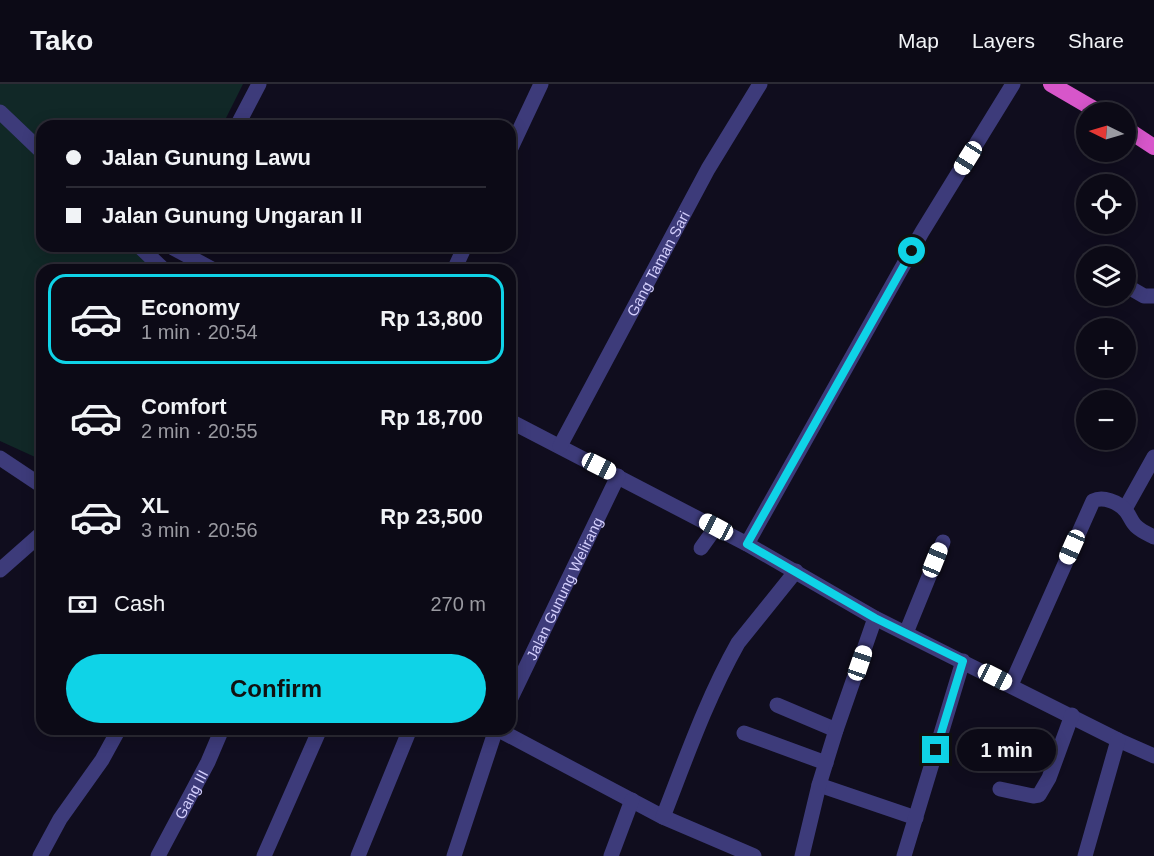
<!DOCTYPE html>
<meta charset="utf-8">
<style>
body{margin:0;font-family:Helvetica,sans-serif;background:#1a1823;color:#f1f3f6;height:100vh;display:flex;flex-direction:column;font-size:22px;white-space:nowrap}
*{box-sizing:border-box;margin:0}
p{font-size:20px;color:#9a9aa1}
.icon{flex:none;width:33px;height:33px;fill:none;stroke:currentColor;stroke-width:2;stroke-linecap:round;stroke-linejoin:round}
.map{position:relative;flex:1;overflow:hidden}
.sheet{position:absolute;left:36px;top:180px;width:480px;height:471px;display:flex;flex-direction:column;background:#0c0a16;border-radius:18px;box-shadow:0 3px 15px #0003,0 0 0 2px #2c2b35}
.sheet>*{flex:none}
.top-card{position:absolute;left:36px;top:36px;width:480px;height:132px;border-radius:18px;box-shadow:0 3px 15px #0003,0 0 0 2px #2c2b35;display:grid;align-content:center;height:132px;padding:0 30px;background:#0c0a16}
.needle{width:39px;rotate:275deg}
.fabs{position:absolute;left:1076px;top:18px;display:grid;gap:12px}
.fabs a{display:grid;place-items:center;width:60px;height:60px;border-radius:50%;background:#0c0a16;box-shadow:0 3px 15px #0003,0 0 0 2px #2c2b35;font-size:30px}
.end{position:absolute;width:27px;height:27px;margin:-14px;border:8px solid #0fd3e7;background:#111;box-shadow:0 0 0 3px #111}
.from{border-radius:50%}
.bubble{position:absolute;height:42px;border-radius:21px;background:#0c0a16;box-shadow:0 3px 15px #0003,0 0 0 2px #2c2b35;font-size:20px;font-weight:800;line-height:42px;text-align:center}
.car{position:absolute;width:18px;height:36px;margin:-18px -9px;border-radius:8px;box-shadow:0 0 4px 2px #0007;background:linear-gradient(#fff 24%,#345 0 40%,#fff 0 76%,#345 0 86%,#fff 0)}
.top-card b{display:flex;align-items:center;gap:21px;height:57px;font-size:22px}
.top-card b+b{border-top:2px solid #2c2b35}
.top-card i{width:15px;height:15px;background:#f1f3f6}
ul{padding:10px 0 0;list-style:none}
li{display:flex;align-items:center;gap:18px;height:90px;margin:0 12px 9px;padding:0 18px;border:3px solid transparent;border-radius:18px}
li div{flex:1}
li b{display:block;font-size:22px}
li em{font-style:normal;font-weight:800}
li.active{border-color:#0fd3e7}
li>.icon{width:54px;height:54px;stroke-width:1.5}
.pay{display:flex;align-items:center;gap:15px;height:66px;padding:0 30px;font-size:22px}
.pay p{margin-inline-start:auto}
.button{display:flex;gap:12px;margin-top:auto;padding:12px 30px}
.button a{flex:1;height:69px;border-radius:36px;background:#0fd3e7;color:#111;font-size:24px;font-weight:800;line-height:69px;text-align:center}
header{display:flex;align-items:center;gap:36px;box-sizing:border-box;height:84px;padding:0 30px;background:#0c0a16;border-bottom:2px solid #2c2b35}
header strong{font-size:28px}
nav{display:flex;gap:33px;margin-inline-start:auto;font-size:21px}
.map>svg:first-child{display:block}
</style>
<header>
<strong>Tako</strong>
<nav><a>Map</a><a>Layers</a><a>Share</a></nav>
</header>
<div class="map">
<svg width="1154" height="772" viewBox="0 0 1154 772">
<rect width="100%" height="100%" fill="#100d1e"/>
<!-- green -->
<path fill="#112827" d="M0 0H243L222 42H42V162H163L151 186H42V365H39L35 373 0 357Z"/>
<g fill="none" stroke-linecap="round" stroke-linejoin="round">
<!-- minor -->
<g stroke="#3d3b7a" stroke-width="15">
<path d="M0 28 42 68"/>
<path d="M237 42 259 0"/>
<path d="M510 66 541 0"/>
<path d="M139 162 162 184"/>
<path d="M173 164 214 186"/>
<path d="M454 186 465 162"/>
<path d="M1125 201 1144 212H1154"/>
<path d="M510 337 747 460 875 534 1118 656 1154 672"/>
<path id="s1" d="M560 362 708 85 760 0"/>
<path d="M0 374 42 402"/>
<path d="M1125 425 1154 373"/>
<path d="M747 460 922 148 1013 0"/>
<path d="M701 464 716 443"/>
<path d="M0 486 42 449"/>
<path d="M906 549 943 458"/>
<path d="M1011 601 1093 417C1103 412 1118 418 1125 426 1130 431 1131 438 1137 443 1141 447 1148 450 1154 453"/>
<path id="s2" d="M510 616 618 392"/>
<path d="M777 621 836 646"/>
<path d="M497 645 663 733 754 772"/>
<path d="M744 649 826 679"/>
<path d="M819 701 916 734"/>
<path d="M1000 705 1033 712 1039 711 1049 694 1072 631"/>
<path d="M663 733C686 674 707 614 738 559L796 487"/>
<path d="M40 772 60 735 102 676 119 645"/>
<path id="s3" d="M158 772 208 678 222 645"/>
<path d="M264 772 320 645"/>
<path d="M358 772 410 645"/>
<path d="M454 772 496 645"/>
<path d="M611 772 632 716"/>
<path d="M802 772 819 701 836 646 875 534"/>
<path d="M904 772 963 577"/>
<path d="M1085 772 1118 656"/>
</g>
<!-- trunk -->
<g stroke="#d756ca" stroke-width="16">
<path d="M1051 0 1099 28"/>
<path d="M1125 44 1154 63"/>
</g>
</g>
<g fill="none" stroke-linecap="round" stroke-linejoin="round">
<!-- route -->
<path stroke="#0fd3e7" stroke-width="8" d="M912 167 747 460 875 534 963 577 936 666"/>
</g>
<g text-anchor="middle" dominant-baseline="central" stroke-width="4.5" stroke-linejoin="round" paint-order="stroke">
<!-- street labels -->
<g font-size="15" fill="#d3cefc" stroke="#100d1e">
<text stroke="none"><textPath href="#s1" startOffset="207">Gang Taman Sari</textPath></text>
<text stroke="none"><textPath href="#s2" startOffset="124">Jalan Gunung Welirang</textPath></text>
<text stroke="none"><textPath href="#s3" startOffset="70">Gang III</textPath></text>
</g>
</g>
</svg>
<div class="fabs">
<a><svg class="needle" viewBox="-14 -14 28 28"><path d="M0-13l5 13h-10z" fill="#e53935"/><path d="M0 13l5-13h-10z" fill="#9a9aa1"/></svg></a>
<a><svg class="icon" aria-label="locate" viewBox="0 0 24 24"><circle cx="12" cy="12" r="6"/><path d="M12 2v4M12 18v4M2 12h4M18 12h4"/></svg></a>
<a><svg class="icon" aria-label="layers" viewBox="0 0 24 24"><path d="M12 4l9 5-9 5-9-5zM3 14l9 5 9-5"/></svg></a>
<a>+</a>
<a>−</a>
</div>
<i class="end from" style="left:912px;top:167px"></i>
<i class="end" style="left:936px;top:666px"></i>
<div class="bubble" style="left:957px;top:645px;width:99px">1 min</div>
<i class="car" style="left:968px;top:74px;rotate:212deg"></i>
<i class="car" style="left:599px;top:382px;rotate:117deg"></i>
<i class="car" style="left:716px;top:443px;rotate:298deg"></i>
<i class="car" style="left:1072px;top:463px;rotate:204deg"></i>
<i class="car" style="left:935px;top:476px;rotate:22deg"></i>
<i class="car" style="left:860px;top:579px;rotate:19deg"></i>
<i class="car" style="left:995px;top:593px;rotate:117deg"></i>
<div class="top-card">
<b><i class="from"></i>Jalan Gunung Lawu</b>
<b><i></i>Jalan Gunung Ungaran II</b>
</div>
<section class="sheet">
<ul>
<li class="active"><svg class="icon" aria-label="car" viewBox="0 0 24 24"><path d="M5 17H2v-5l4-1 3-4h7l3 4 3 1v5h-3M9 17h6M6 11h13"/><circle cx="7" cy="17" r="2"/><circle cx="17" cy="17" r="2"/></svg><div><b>Economy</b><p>1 min · 20:54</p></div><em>Rp 13,800</em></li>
<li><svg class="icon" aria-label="car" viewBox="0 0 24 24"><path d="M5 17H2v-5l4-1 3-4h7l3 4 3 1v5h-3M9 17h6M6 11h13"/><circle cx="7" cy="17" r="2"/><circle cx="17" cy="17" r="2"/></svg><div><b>Comfort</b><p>2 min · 20:55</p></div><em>Rp 18,700</em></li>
<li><svg class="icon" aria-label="car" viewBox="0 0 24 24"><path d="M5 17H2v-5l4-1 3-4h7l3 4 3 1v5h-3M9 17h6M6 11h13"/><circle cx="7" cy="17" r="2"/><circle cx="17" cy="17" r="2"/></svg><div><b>XL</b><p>3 min · 20:56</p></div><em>Rp 23,500</em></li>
</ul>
<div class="pay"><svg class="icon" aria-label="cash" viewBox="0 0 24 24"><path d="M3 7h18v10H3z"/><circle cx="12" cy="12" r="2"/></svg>Cash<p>270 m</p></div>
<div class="button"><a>Confirm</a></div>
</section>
</div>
